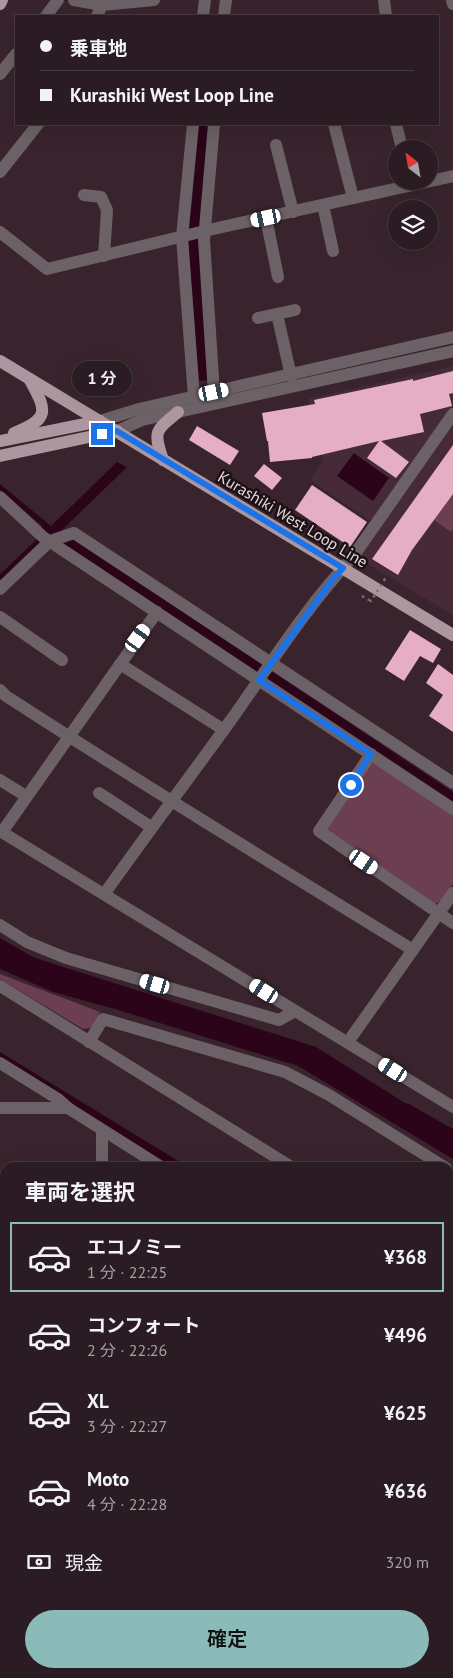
<!DOCTYPE html>
<html lang="ja">
<meta charset="utf-8">
<style>
body{margin:0;font-family:"PT Sans","Noto Sans JP",sans-serif;background:#33242a;color:#f1f3f6;height:100vh;display:flex;flex-direction:column;font-size:19px;white-space:nowrap}
*{box-sizing:border-box;margin:0}
p{font-size:16px;color:#a6a1a5}
.icon{flex:none;width:28px;height:28px;fill:none;stroke:currentColor;stroke-width:2;stroke-linecap:round;stroke-linejoin:round}
.map{position:relative;flex:1;overflow:hidden}
.panel{position:absolute;left:0px;top:1162px;width:454px;height:516px;display:flex;flex-direction:column;background:#2b1b22;border-radius:15px 15px 0 0;box-shadow:0 5px 20px #0002,0 0 0 1px #473940}
.panel>*{flex:none}
.banner{position:absolute;left:15px;top:15px;width:424px;height:110px;border-radius:0px;box-shadow:0 5px 20px #0002,0 0 0 1px #473940;display:grid;align-content:center;height:110px;padding:0 25px;background:#2b1b22}
.needle{width:32px;rotate:329deg}
.fabs{position:absolute;left:388px;top:140px;display:grid;gap:10px}
.fabs a{display:grid;place-items:center;width:50px;height:50px;border-radius:50%;background:#2b1b22;box-shadow:0 5px 20px #0002,0 0 0 1px #473940;font-size:25px}
.end{position:absolute;width:22px;height:22px;margin:-11px;border:6px solid #1a73e8;background:#fff;box-shadow:0 0 0 2px #fff}
.from{border-radius:50%}
.bubble{position:absolute;height:35px;border-radius:18px;background:#2b1b22;box-shadow:0 5px 20px #0002,0 0 0 1px #473940;font-size:16px;font-weight:600;line-height:35px;text-align:center}
.car{position:absolute;width:15px;height:30px;margin:-15px -8px;border-radius:6px;box-shadow:0 0 4px 1px #0007;background:linear-gradient(#fff 24%,#345 0 40%,#fff 0 76%,#345 0 86%,#fff 0)}
.banner b{display:flex;align-items:center;gap:18px;height:48px;font-size:19px}
.banner b+b{border-top:1px solid #473940}
.banner i{width:12px;height:12px;background:#f1f3f6}
ul{padding:0;list-style:none}
li{display:flex;align-items:center;gap:15px;height:70px;margin:0 10px 8px;padding:0 15px;border:2px solid transparent;border-radius:0px}
li div{flex:1}
li b{display:block;font-size:19px}
li em{font-style:normal;font-weight:600}
li.current{border-color:#8bbbb9}
li>.icon{width:45px;height:45px;stroke-width:1.5}
h2{padding:0 25px;font-size:22px;line-height:60px}
.pay{display:flex;align-items:center;gap:12px;height:55px;padding:0 25px;font-size:19px}
.pay p{margin-inline-start:auto}
.button{display:flex;gap:10px;margin-top:auto;padding:10px 25px}
.button a{flex:1;height:58px;border-radius:30px;background:#8bbbb9;color:#111;font-size:20px;font-weight:600;line-height:58px;text-align:center}
.map>svg:first-child{display:block}
</style>
<div class="map">
<svg width="453" height="1678" viewBox="0 0 453 1678">
<rect width="100%" height="100%" fill="#39242d"/>
<!-- built -->
<g fill="#462a37">
<path d="M453 366V615L358 558 380 527 310 480 323 460 308 399Z"/>
<path d="M0 1328H5V1674H57V1678H0Z"/>
</g>
<!-- green -->
<g fill="#6b3e52">
<path d="M453 492V529L451 532 434 520Z"/>
<path d="M376 762 453 812V884L441 901 435 904 326 832 325 827 371 764Z"/>
<path d="M0 974 100 1012 91 1028 83 1029 0 979Z"/>
</g>
<!-- water -->
<g fill="#2b0419">
<path d="M199 124H209L208 380 199 381 188 241Z"/>
<path d="M354 453 389 478 373 501 337 476Z"/>
<path d="M117 462 127 467 61 531 453 792V803L44 532 41 525 0 490V484L51 526Z"/>
<path d="M0 938 33 957 54 964 316 1047 405 1103 409 1104 453 1129V1159L298 1066 115 1009 53 992 0 969Z"/>
<path d="M0 1052 188 1167H171L0 1060Z"/>
<rect x="449" y="1543" width="4" height="62"/>
<path d="M449 1614H453V1677H427V1674H449Z"/>
</g>
<g fill="none" stroke-linecap="round" stroke-linejoin="round">
<!-- stream -->
<path stroke="#2b0419" stroke-width="4" d="M0 577 39 540"/>
</g>
<!-- building -->
<g fill="#e6aec5">
<path d="M453 371V393L449 394 452 406 420 414 424 432 381 441 409 462 396 478 367 458 379 441 312 457V458L270 462 268 441H267L262 413 315 404 314 400 413 379V381Z"/>
<path d="M197 426 239 451 230 465 189 440Z"/>
<path d="M453 445V494L412 550 398 575 372 559Z"/>
<path d="M264 464 282 478 272 490 254 476Z"/>
<path d="M312 485 367 522 350 547 295 510Z"/>
<path d="M410 630 441 649 433 663 420 656 404 681 385 669Z"/>
<path d="M438 664 453 675V732L429 716 443 695 426 683Z"/>
</g>
<g fill="none" stroke-linecap="round" stroke-linejoin="round">
<!-- path -->
<path stroke="#806d75" stroke-width="2.5" stroke-dasharray="2.5 4" stroke-linecap="butt" d="M362 596 369 600"/>
<!-- minor -->
<g stroke="#6c6166" stroke-width="12">
<path d="M74 0 102 5 154 0"/>
<path d="M384 0 386 16"/>
<path d="M452 0 453 4"/>
<path d="M46 16 58 0"/>
<path d="M97 16 104 0"/>
<path d="M203 16 205 0"/>
<path d="M224 16 226 0"/>
<path d="M0 74 16 54"/>
<path d="M193 124 182 237 194 397"/>
<path d="M214 124 204 240 214 393"/>
<path d="M334 124 353 198"/>
<path d="M396 124 402 149"/>
<path d="M276 145 293 212"/>
<path d="M0 172 38 124"/>
<path d="M84 195 101 197 107 210 104 256"/>
<path d="M323 205 333 251"/>
<path d="M266 218 278 277"/>
<path d="M0 232 47 269 213 229 453 176"/>
<path d="M277 314 291 376"/>
<path d="M258 318 295 310"/>
<path d="M100 421 139 409 453 337"/>
<path d="M117 431 142 420 453 351"/>
<path d="M0 497 43 537 453 809"/>
<path d="M0 589 50 541 74 533 453 783"/>
<path d="M0 617 62 660"/>
<path d="M120 664 224 730"/>
<path d="M0 690 6 696C140 783 276 866 413 950"/>
<path d="M371 754 319 831 453 923"/>
<path d="M0 780 26 796"/>
<path d="M99 793 151 827"/>
<path d="M0 831 453 1107"/>
<path d="M2 832 157 612"/>
<path d="M105 893C148 832 193 773 236 713 273 660 308 605 352 558L453 414"/>
<path d="M0 925 27 942 66 958 279 1020 295 1011"/>
<path d="M0 986 293 1168"/>
<path d="M89 1042 103 1019 285 1072 329 1095 446 1168"/>
<path d="M348 1042 453 893"/>
<path d="M0 1063 58 1099 68 1108"/>
<path d="M0 1108H68L163 1168"/>
<path d="M102 1168V1130"/>
<path d="M449 1265 453 1268"/>
<path d="M0 1323H5"/>
<path d="M449 1477H453"/>
<path d="M0 1525H5"/>
<path d="M0 1554H5"/>
<path d="M0 1627H5"/>
<path d="M220 1674V1678"/>
<path d="M370 1674 371 1678"/>
<path d="M18 1678V1674"/>
<path d="M314 1678V1674"/>
</g>
<!-- major -->
<g stroke="#ad969f" stroke-width="12">
<path d="M0 4 2 0"/>
<path d="M0 361 453 635"/>
<path d="M14 433C50 419 47 411 30 380"/>
<path d="M0 441 100 421"/>
<path d="M0 456 117 431"/>
<path d="M163 460C153 431 155 431 178 412"/>
</g>
<!-- path-bridge -->
<path stroke="#806d75" stroke-width="2.5" stroke-dasharray="2.5 4" stroke-linecap="butt" d="M369 600 371 601 385 579 387 580"/>
</g>
<g fill="none" stroke-linecap="round" stroke-linejoin="round">
<!-- route -->
<path stroke="#1a73e8" stroke-width="6" d="M102 434 117 431 343 568 333 579 259 680 371 754 351 785"/>
</g>
<g text-anchor="middle" dominant-baseline="central" stroke-width="5" stroke-linejoin="round" paint-order="stroke">
<!-- street labels -->
<g font-size="16" fill="#e6d7dd" stroke="#1a1115">
<text transform="translate(293 519) rotate(31)">Kurashiki West Loop Line</text>
</g>
</g>
</svg>
<div class="fabs">
<a><svg class="needle" viewBox="-14 -14 28 28"><path d="M0-13l5 13h-10z" fill="#e53935"/><path d="M0 13l5-13h-10z" fill="#a6a1a5"/></svg></a>
<a><svg class="icon" aria-label="layers" viewBox="0 0 24 24"><path d="M12 4l9 5-9 5-9-5zM3 14l9 5 9-5"/></svg></a>
</div>
<i class="end from" style="left:351px;top:785px"></i>
<i class="end" style="left:102px;top:434px"></i>
<div class="bubble" style="left:72px;top:361px;width:60px">1 分</div>
<i class="car" style="left:266px;top:218px;rotate:258deg"></i>
<i class="car" style="left:214px;top:392px;rotate:78deg"></i>
<i class="car" style="left:138px;top:638px;rotate:36deg"></i>
<i class="car" style="left:364px;top:862px;rotate:124deg"></i>
<i class="car" style="left:155px;top:984px;rotate:286deg"></i>
<i class="car" style="left:264px;top:991px;rotate:302deg"></i>
<i class="car" style="left:393px;top:1070px;rotate:302deg"></i>
<div class="banner">
<b><i class="from"></i>乗車地</b>
<b><i></i>Kurashiki West Loop Line</b>
</div>
<section class="panel">
<h2>車両を選択</h2>
<ul>
<li class="current"><svg class="icon" aria-label="car" viewBox="0 0 24 24"><path d="M5 17H2v-5l4-1 3-4h7l3 4 3 1v5h-3M9 17h6M6 11h13"/><circle cx="7" cy="17" r="2"/><circle cx="17" cy="17" r="2"/></svg><div><b>エコノミー</b><p>1 分 · 22:25</p></div><em>¥368</em></li>
<li><svg class="icon" aria-label="car" viewBox="0 0 24 24"><path d="M5 17H2v-5l4-1 3-4h7l3 4 3 1v5h-3M9 17h6M6 11h13"/><circle cx="7" cy="17" r="2"/><circle cx="17" cy="17" r="2"/></svg><div><b>コンフォート</b><p>2 分 · 22:26</p></div><em>¥496</em></li>
<li><svg class="icon" aria-label="car" viewBox="0 0 24 24"><path d="M5 17H2v-5l4-1 3-4h7l3 4 3 1v5h-3M9 17h6M6 11h13"/><circle cx="7" cy="17" r="2"/><circle cx="17" cy="17" r="2"/></svg><div><b>XL</b><p>3 分 · 22:27</p></div><em>¥625</em></li>
<li><svg class="icon" aria-label="car" viewBox="0 0 24 24"><path d="M5 17H2v-5l4-1 3-4h7l3 4 3 1v5h-3M9 17h6M6 11h13"/><circle cx="7" cy="17" r="2"/><circle cx="17" cy="17" r="2"/></svg><div><b>Moto</b><p>4 分 · 22:28</p></div><em>¥636</em></li>
</ul>
<div class="pay"><svg class="icon" aria-label="cash" viewBox="0 0 24 24"><path d="M3 7h18v10H3z"/><circle cx="12" cy="12" r="2"/></svg>現金<p>320 m</p></div>
<div class="button"><a>確定</a></div>
</section>
</div>
